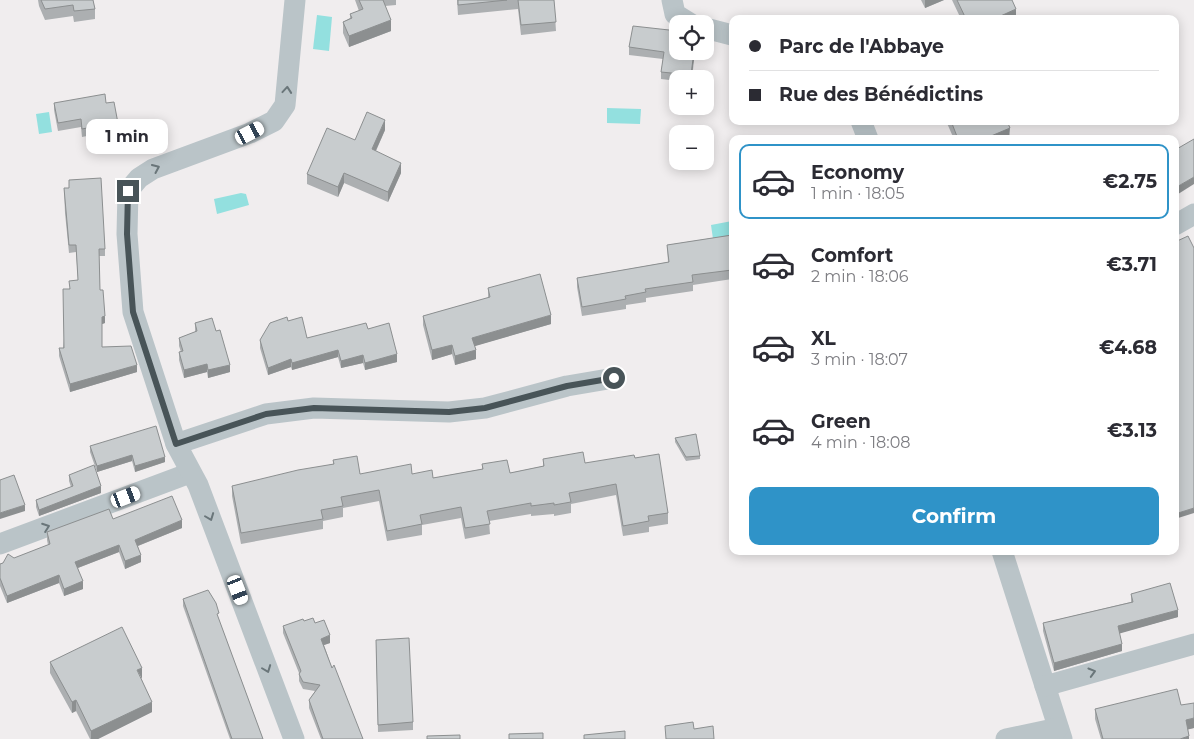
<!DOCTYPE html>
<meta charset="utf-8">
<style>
body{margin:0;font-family:Montserrat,sans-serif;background:#f7f7f7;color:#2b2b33;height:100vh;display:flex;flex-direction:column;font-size:19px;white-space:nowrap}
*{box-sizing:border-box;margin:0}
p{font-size:16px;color:#7c7c81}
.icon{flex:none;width:28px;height:28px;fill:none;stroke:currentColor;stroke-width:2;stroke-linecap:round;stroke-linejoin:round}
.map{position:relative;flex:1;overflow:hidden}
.drawer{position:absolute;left:729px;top:135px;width:450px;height:420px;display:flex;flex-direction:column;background:#fff;border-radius:10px;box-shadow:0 2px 12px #0003}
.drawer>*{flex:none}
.hud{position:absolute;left:729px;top:15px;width:450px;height:110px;border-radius:10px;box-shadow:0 2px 12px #0003;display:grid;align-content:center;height:110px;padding:0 20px;background:#fff}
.controls{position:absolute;left:669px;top:15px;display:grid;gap:10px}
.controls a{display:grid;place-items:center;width:45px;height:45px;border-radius:10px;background:#fff;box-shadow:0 2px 12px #0003;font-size:25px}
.end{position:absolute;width:22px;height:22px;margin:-11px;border:6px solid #485458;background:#fff;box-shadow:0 0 0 2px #fff}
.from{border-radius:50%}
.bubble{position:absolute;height:35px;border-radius:10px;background:#fff;box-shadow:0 2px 12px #0003;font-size:16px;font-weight:700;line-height:35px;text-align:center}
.car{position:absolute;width:15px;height:30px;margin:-15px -8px;border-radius:6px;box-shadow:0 0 4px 1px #0007;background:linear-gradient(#fff 24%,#345 0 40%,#fff 0 76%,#345 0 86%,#fff 0)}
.hud b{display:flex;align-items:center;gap:18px;height:48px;font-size:19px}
.hud b+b{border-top:1px solid #e1e1e2}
.hud i{width:12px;height:12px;background:#2b2b33}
ul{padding:9px 0 0;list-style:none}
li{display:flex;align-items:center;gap:15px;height:75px;margin:0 10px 8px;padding:0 10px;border:2px solid transparent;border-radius:10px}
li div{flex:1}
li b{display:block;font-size:19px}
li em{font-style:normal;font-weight:700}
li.current{border-color:#2f93c8}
li>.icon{width:45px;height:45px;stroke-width:1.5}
.cta{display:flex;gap:10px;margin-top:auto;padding:10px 20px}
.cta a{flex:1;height:58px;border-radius:10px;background:#2f93c8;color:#fff;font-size:20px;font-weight:700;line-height:58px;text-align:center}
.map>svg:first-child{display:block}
</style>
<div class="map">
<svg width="1194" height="739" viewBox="0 0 1194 739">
<rect width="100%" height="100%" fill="#f0edee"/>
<!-- water -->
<g fill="#93e0df">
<path d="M317 15 332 17 329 51 313 49Z"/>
<path d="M607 108 641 109 640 124 607 123Z"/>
<path d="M49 112 52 132 39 134 36 114Z"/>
<path d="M241 193 246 194 249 205 217 214 214 199Z"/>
<path d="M732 221V235L713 239 711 225Z"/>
</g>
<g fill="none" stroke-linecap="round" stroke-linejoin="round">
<!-- minor -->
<g stroke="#bac4c8" stroke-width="21">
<path d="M672 0 675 14 691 24"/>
<path d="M705 28 732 35"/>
<path d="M861 121 868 139"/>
<path d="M1175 225 1194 214"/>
<path d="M176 444 266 414 314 408 449 412 485 408 567 386 614 378"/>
<path d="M0 544 190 473"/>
<path d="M1002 551 1062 739"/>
<path d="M1045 686 1194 644"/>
<path d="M294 739 198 485 176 444 133 312 127 234 128 191 139 178 153 169 250 133 274 121 285 105 295 0"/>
<path d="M1006 739 1058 728"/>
</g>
</g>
<!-- wall -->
<g fill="#acafb1">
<path d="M38 0H93L95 9V19L74 22 73 16 45 20 39 6Z"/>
<path d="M355 0H396V5L385 6 391 31 349 47 343 33V22L350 18V14L359 11Z"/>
<path d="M457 0H554L556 31 521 35 518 9 458 15Z"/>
<path d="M921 0H944L925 8Z"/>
<path d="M952 0H1012L1016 19H961Z"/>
<path d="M678 39 677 41 695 51 692 79H678V81L661 79V72L663 59 629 55V47Z"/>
<path d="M54 103H106L120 134V141L99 145 97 134 82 137 81 127 58 131 54 110Z"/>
<path d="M946 121H1007L1010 139H954Z"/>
<path d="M385 130 376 151 401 173 388 202 344 183 338 197 307 184V174L355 140Z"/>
<path d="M64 188 105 249V256H99L100 290 105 323 102 324V347L137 372 70 392 59 356V348H63L69 289 78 280 76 252 69 253 65 213Z"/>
<path d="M732 235V279L693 285V291L646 298V302L626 305V309L582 316 577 287V278L668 262 667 245Z"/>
<path d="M488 288 551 324 474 346 476 359 455 365 452 354 432 360 423 325V316L488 298Z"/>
<path d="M288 321 307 338 368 329 397 362 365 370 363 363 341 368 338 357 292 370 291 367 268 375 260 348V340Z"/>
<path d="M195 323 216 331 230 372 208 378 207 372 184 378 179 360V352H181L179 346V338L195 332Z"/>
<path d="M675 438 700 456V459L686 461 675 442Z"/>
<path d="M90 446 165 462 135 472 132 461 97 472 90 452Z"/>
<path d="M635 458 668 513V524L649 527V532L623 536 616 495 571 504V513L554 516V514L531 516V514L489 521 490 534 465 539 461 518 422 525V535L387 541 379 501 343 508V517L323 521V529L241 544 232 496V486L333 464V460L360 474H412L433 478 482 469V464L510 473 543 466V459L585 463Z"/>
<path d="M69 475 101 493 39 516 36 507V500L71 487 69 481Z"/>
<path d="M113 519 182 528 138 546 141 562 125 569 119 552 78 568 83 589 64 596 59 583 7 603 0 586V564L48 545 47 540V532Z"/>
<path d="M1131 594 1178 617 1119 633 1122 651 1054 671 1043 631V623L1131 602Z"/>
<path d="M183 599 219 620 263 739H230L183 606Z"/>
<path d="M304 621 315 623 330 643 324 645 332 668 363 739H321L309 708V700L315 691 303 689 299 681V673L283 633V626Z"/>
<path d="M376 640 413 722V730L378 732Z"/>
<path d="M50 662 142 680 152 712 98 739H90L76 711 72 713 50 673Z"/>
<path d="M1181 705 1194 728 1188 729 1189 739H1101L1095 719V709Z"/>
</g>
<!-- shaded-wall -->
<g fill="#8c8f90">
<path d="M925 0H944L925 8Z"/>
<path d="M1016 9V19H994Z"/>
<path d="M391 20V31L349 47V36Z"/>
<path d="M694 51H695L691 79V75Z"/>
<path d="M385 120V130L372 159V149Z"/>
<path d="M918 121H927L918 125Z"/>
<path d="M1010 128 1009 139H984Z"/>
<path d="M401 163V173L388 202V192Z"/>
<path d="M344 173V183L338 197V187Z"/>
<path d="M1194 177V184L1175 196V188Z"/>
<path d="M551 315V324L472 347V338Z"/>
<path d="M105 316V323L102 324V317Z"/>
<path d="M452 345V354L432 360V350Z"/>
<path d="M338 350V357L292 370V363Z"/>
<path d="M476 350V359L455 365V356Z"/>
<path d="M397 354V362L365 370V363Z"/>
<path d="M363 355V363L341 368V361Z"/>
<path d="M291 359V367L268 375V368Z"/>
<path d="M207 364V372L184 378V370Z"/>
<path d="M137 365V372L70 392V384Z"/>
<path d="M230 365V372L208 378V370Z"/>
<path d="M132 455V461L97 472V466Z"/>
<path d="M165 457V462L135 472V466Z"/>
<path d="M101 486V493L39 516V510Z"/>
<path d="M25 505V511L0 519V513Z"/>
<path d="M1194 508V513L1175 519V514Z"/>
<path d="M182 520V528L135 547V540Z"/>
<path d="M119 545V552L75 569V562Z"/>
<path d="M141 555V562L125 569V561Z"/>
<path d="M59 575V583L7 603V596Z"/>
<path d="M83 581V589L64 596V589Z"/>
<path d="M1178 610V617L1118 634V626Z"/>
<path d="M330 635V643L321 646V639Z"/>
<path d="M1122 644V651L1054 671V663Z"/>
<path d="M142 668V679L137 670Z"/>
<path d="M76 700V711L72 713V702Z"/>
<path d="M152 702V712L98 739H91V731Z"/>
<path d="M1194 718V728L1186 730V720Z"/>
<path d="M1189 736V739H1180Z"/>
</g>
<!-- building -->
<g fill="#c8ccce" stroke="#8c8f90">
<path d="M41 0H93L95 9 74 11 73 5 45 9Z"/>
<path d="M359 0H383L391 20 349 36 343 22 352 18 350 14 363 9Z"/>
<path d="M458 0H507L458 5Z"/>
<path d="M518 0H554L556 22 521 25Z"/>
<path d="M957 0H1012L1016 9 994 19H966Z"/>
<path d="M633 26 678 31 676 41 678 42V51H694L691 75 661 72 664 52 629 47Z"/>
<path d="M105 94 106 103 114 102 120 134 99 137 97 126 82 129 81 119 58 123 54 103Z"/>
<path d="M367 112 385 120 372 149 401 163 388 192 344 173 338 187 307 174 327 128 355 140Z"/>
<path d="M951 121H1007L1010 128 984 139H958Z"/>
<path d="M1194 139V177L1175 188V150Z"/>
<path d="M101 178 105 249H99L100 290H103L105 316 102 317V347L131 346 137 365 70 384 59 348H64L63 289H70L69 281 78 280 76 245H69L64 188H69V180Z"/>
<path d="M732 235V270L692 275 693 282 645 289 646 292 625 296 626 299 582 307 577 278 669 262 667 245Z"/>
<path d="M1188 236 1194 248V508L1175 514V242Z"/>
<path d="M540 274 551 315 472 338 476 350 455 356 452 345 432 350 423 316 490 297 488 288Z"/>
<path d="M287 317 288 321 302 317 307 338 366 323 368 329 389 323 397 354 365 363 363 355 341 361 338 350 292 363 291 359 268 368 260 340 270 323Z"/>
<path d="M212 318 216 331 220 330 230 365 208 370 207 364 184 370 179 352 183 351 179 338 197 331 195 323Z"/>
<path d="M156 426 165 457 135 466 132 455 97 466 90 446Z"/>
<path d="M696 434 700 456 686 457 675 438Z"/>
<path d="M583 452 585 463 634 455 635 458 659 454 668 513 648 516 649 521 623 526 616 484 569 493 571 502 554 505V503L531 506V503L487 511 490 524 465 528 461 507 420 515 422 524 387 531 379 490 341 497 343 506 321 510 323 519 241 533 232 486 298 470 334 464 333 460 357 456 360 474 411 464 412 474 432 470 433 478 483 469 482 464 507 460 510 473 544 466 543 459Z"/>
<path d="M94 465 101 486 39 510 36 500 73 486 69 475Z"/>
<path d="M14 475 25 505 0 513V480Z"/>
<path d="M172 496 182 520 135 540 141 555 125 561 119 545 75 562 83 581 64 589 59 575 7 596 0 578V564L3 563 8 554 14 558 50 544 47 532 109 509 113 519Z"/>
<path d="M1170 583 1178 610 1118 626 1122 644 1054 663 1043 623 1133 602 1131 594Z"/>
<path d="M208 590 216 603 219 613 217 614 263 739H232L183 599Z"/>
<path d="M313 618 315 623 324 620 330 635 321 639 332 668 334 665 363 739H323L309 700 320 685 303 682 299 674 301 671 283 626 303 619 304 621Z"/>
<path d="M122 627 142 668 137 670 152 702 91 731 76 700 72 702 50 662Z"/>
<path d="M409 638 413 722 378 725 376 640Z"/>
<path d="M1177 689 1181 705 1194 703V718L1186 720 1189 736 1180 739H1103L1095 709Z"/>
<path d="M693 722 694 729 713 726 714 739H666L665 726Z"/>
<path d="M625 731V739H584V735Z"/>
<path d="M543 733V739H509V734Z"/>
<path d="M460 735V739H427V736Z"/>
</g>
<!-- one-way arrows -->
<defs><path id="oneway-chevron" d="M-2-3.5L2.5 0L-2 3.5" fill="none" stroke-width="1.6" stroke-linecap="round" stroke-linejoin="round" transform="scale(1.25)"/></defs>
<g stroke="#6a767a">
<use href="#oneway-chevron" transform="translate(287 90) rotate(-85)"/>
<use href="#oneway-chevron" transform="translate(156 168) rotate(-24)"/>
<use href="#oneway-chevron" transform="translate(210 517) rotate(69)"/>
<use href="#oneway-chevron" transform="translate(46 527) rotate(-20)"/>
<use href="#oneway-chevron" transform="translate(267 669) rotate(69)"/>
<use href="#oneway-chevron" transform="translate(1092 672) rotate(-16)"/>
</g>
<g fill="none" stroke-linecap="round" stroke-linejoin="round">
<!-- route -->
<path stroke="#485458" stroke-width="6" d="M128 191 127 234 133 312 176 444 266 414 314 408 449 412 485 408 567 386 614 378"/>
</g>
</svg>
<div class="controls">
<a><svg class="icon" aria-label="locate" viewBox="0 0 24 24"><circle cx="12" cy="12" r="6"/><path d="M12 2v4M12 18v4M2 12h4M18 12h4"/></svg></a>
<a>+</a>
<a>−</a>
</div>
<i class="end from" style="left:614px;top:378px"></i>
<i class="end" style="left:128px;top:191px"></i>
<div class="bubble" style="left:86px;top:119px;width:82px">1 min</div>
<i class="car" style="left:250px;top:133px;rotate:63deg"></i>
<i class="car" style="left:126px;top:497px;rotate:69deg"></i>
<i class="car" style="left:238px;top:590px;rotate:159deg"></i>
<div class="hud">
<b><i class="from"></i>Parc de l'Abbaye</b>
<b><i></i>Rue des Bénédictins</b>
</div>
<section class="drawer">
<ul>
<li class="current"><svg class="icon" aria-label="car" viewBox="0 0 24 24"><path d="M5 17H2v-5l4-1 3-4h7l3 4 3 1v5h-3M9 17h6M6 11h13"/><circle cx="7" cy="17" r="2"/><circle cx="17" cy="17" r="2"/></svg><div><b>Economy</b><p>1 min · 18:05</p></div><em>€2.75</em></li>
<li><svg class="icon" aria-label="car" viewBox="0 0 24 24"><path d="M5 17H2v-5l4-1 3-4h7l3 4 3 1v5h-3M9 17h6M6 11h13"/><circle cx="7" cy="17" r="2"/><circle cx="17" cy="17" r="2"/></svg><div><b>Comfort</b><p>2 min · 18:06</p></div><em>€3.71</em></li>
<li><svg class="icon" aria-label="car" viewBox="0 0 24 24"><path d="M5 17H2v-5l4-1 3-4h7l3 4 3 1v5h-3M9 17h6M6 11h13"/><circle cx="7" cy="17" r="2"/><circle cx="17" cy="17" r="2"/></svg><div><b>XL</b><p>3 min · 18:07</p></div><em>€4.68</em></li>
<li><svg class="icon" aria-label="car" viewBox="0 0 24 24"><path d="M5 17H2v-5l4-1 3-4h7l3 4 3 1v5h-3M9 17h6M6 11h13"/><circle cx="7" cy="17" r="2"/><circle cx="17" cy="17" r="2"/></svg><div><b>Green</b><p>4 min · 18:08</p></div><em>€3.13</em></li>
</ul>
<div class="cta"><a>Confirm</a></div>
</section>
</div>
